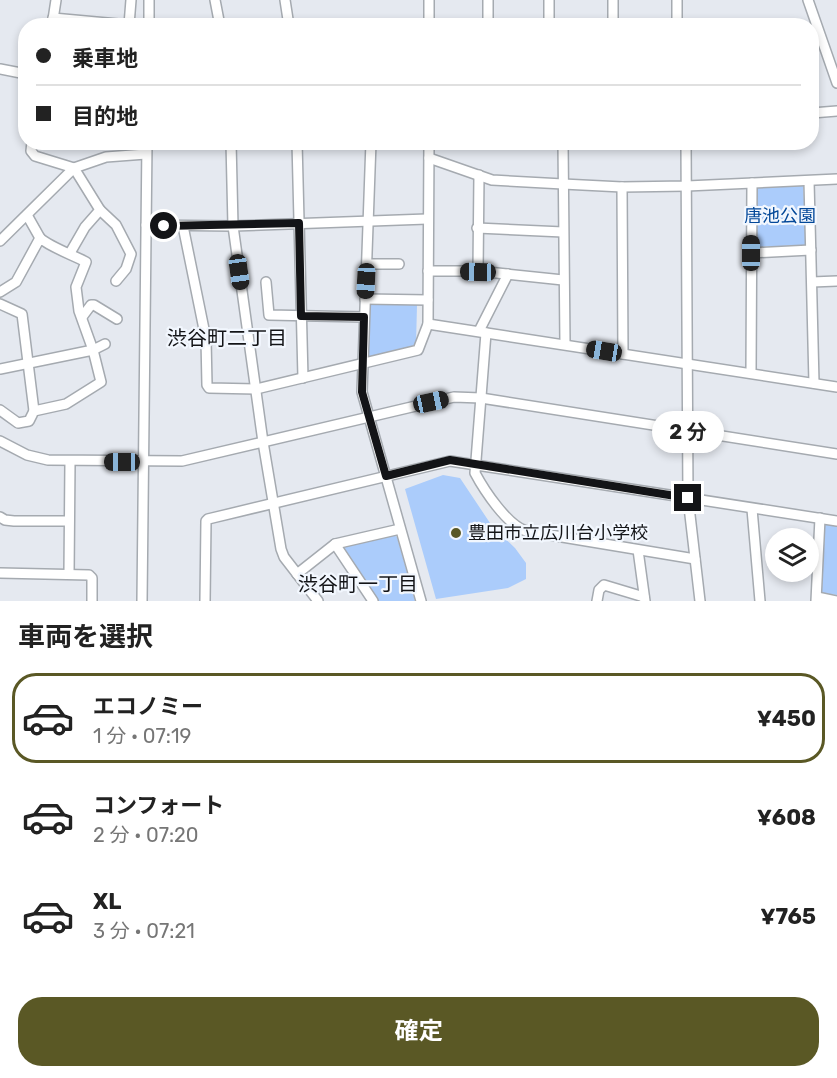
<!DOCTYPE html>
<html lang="ja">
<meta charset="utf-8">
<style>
body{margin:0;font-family:Rubik,"Noto Sans JP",sans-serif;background:#f6f6f6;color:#222;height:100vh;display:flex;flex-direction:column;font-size:22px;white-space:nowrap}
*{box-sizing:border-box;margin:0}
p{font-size:20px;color:#767676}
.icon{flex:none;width:33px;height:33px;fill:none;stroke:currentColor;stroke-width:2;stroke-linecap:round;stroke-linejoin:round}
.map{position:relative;height:601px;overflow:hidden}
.panel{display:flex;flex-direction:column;background:#fff;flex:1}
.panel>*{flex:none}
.banner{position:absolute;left:18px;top:18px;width:801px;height:132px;border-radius:24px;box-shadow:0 3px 9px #0003;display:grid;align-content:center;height:132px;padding:0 18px;background:#fff}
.tools{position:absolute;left:765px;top:528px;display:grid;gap:12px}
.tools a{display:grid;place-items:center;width:54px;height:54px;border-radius:50%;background:#fff;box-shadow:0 3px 9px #0003;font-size:30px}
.end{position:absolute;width:27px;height:27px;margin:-14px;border:8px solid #131417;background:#fff;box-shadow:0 0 0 3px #fff}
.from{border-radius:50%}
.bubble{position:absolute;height:42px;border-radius:21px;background:#fff;box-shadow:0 3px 9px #0003;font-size:20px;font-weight:700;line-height:42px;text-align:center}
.car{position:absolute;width:18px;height:36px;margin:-18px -9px;border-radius:8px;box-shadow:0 0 4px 2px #0007;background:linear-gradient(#222 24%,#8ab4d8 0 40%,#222 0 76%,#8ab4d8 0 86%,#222 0)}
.banner b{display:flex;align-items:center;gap:21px;height:57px;font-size:22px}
.banner b+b{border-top:2px solid #e0e0e0}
.banner i{width:15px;height:15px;background:#222}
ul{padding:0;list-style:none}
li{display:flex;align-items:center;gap:18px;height:90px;margin:0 12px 9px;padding:0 6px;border:3px solid transparent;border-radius:24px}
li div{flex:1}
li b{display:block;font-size:22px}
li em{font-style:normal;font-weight:700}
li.on{border-color:#5a5825}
li>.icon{width:54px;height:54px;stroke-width:1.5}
h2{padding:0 18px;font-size:27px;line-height:72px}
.primary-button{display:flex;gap:12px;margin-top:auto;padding:12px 18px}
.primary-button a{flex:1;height:69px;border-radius:24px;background:#5a5825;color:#fff;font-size:24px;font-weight:700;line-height:69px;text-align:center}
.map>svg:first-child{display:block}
</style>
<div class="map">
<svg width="837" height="601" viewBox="0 0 837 601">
<rect width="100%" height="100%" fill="#e5e9f0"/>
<!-- park -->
<g fill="#abccfb">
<path d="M803 186 807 245 755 247 756 187Z"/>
<path d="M368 304 417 305 416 345 367 357Z"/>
<path d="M443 475 460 478 492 526 515 548 526 563V579L508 588 436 599 405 489Z"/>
<path d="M824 524 837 526V595L822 593Z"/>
<path d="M394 535 397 537 415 601H377L343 551 345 546Z"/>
</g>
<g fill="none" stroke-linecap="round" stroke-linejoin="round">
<defs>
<g id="minor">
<path d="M215 0 220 26"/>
<path d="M285 0 289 26"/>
<path d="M677 0V26"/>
<path d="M808 0 837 83"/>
<path d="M53 18 129 25 131 0"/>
<path d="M52 26 56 0"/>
<path d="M149 26V0"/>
<path d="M429 26V0"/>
<path d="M488 26V0"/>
<path d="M549 26V0"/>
<path d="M613 26V0"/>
<path d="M0 69 26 74"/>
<path d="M812 113 837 111"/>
<path d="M32 142 31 151 35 156 74 168 100 210 85 227 70 253"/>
<path d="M231 142 233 226 263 442 281 549 284 557 318 601"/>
<path d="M297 142 303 378"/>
<path d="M371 142 362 392 421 601"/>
<path d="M563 142 565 344"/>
<path d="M686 142 688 498 700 601"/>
<path d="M429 158 492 180 563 184 622 187 687 186 837 179"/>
<path d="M809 181 814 383"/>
<path d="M622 187 623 354"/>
<path d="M100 210 116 225 131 254 126 269 116 281"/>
<path d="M27 215 40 238"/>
<path d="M146 225 233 226 427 219"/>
<path d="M183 226 206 339 207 385 209 388 256 389 418 350 428 324 429 142"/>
<path d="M477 228 563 232"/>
<path d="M0 241 74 168 106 157 146 154"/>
<path d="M751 253 811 250"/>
<path d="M367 264H399"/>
<path d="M428 271H478L563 280"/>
<path d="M478 271 479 175"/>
<path d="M266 282 269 315 364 317"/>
<path d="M812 282 837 281"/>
<path d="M0 292 16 282 40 238C50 247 73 255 86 262L76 287 79 311 93 350 101 382 66 404 34 411 29 421 18 423 0 410"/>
<path d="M365 299 428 300"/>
<path d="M0 304 22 314 34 411"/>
<path d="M82 317 91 305H94L117 319"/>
<path d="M428 324 837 387"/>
<path d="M479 331 508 274"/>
<path d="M486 333 475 473C484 490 507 525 526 531L695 559"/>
<path d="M0 369 93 350 105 344"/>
<path d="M751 373 752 183"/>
<path d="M0 441 27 455 48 460 182 461 454 397 481 398 837 454"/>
<path d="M752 509 760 601"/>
<path d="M0 517 5 520 14 521H69"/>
<path d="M335 544 373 601"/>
<path d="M638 550 645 601"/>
<path d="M0 573 89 575 92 578V601"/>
<path d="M69 574 70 462"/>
<path d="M297 574 335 544 400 529"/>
<path d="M817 597 837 601"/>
<path d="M142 601 147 142"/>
<path d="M205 601 206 521 208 519 450 461 837 521"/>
<path d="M597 601 599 590 604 585 644 597"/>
<path d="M816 601 820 518"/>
</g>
</defs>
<!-- minor casing -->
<use href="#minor" stroke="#a5aab0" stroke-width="12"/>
<!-- minor -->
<use href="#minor" stroke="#fff" stroke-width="9"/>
</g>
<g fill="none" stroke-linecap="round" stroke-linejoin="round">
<!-- route -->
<path stroke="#131417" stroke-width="8" d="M164 226 299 223 301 316 364 317 362 392 386 476 450 460 688 498"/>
</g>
<!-- markers -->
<circle fill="#5a5825" stroke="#f2f7fe" stroke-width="2" cx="456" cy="533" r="6"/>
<g text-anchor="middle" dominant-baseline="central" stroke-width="4.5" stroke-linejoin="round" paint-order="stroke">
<!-- park labels -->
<g font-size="18" fill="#034899" stroke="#f2f7fe">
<text x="780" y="216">唐池公園</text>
</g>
<!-- poi labels -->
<g font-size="18" fill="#131417" stroke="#f2f7fe" text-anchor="start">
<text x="468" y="533">豊田市立広川台小学校</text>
</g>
<!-- neighbourhood labels -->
<g font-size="20" fill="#131417" stroke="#f2f7fe">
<text x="227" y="338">渋谷町二丁目</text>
<text x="358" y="584">渋谷町一丁目</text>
</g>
</g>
</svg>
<div class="tools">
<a><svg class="icon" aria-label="layers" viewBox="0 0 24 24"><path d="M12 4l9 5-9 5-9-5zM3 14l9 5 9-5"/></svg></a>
</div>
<i class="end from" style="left:164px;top:226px"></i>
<i class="end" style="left:688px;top:498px"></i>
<div class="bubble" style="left:652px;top:411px;width:72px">2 分</div>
<i class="car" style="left:751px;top:253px;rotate:0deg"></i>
<i class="car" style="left:239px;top:272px;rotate:172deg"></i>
<i class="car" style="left:478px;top:272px;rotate:271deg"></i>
<i class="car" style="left:366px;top:281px;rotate:183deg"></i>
<i class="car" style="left:604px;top:351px;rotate:279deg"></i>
<i class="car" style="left:431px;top:402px;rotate:78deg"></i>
<i class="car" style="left:122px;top:462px;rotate:270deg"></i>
<div class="banner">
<b><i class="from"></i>乗車地</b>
<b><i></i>目的地</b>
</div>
</div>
<section class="panel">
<h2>車両を選択</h2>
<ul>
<li class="on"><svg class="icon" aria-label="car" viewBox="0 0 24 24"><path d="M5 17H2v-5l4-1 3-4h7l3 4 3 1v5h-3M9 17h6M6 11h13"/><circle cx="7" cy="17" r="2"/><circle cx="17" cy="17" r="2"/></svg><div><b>エコノミー</b><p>1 分 · 07:19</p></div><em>¥450</em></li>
<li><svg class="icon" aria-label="car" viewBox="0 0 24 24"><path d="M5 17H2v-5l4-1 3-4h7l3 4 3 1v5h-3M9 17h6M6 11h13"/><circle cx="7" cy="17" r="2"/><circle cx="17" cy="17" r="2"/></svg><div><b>コンフォート</b><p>2 分 · 07:20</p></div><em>¥608</em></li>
<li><svg class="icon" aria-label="car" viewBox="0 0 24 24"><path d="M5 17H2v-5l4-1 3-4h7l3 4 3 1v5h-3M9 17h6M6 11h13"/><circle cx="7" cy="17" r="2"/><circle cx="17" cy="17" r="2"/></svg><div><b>XL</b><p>3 分 · 07:21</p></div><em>¥765</em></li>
</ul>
<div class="primary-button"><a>確定</a></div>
</section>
